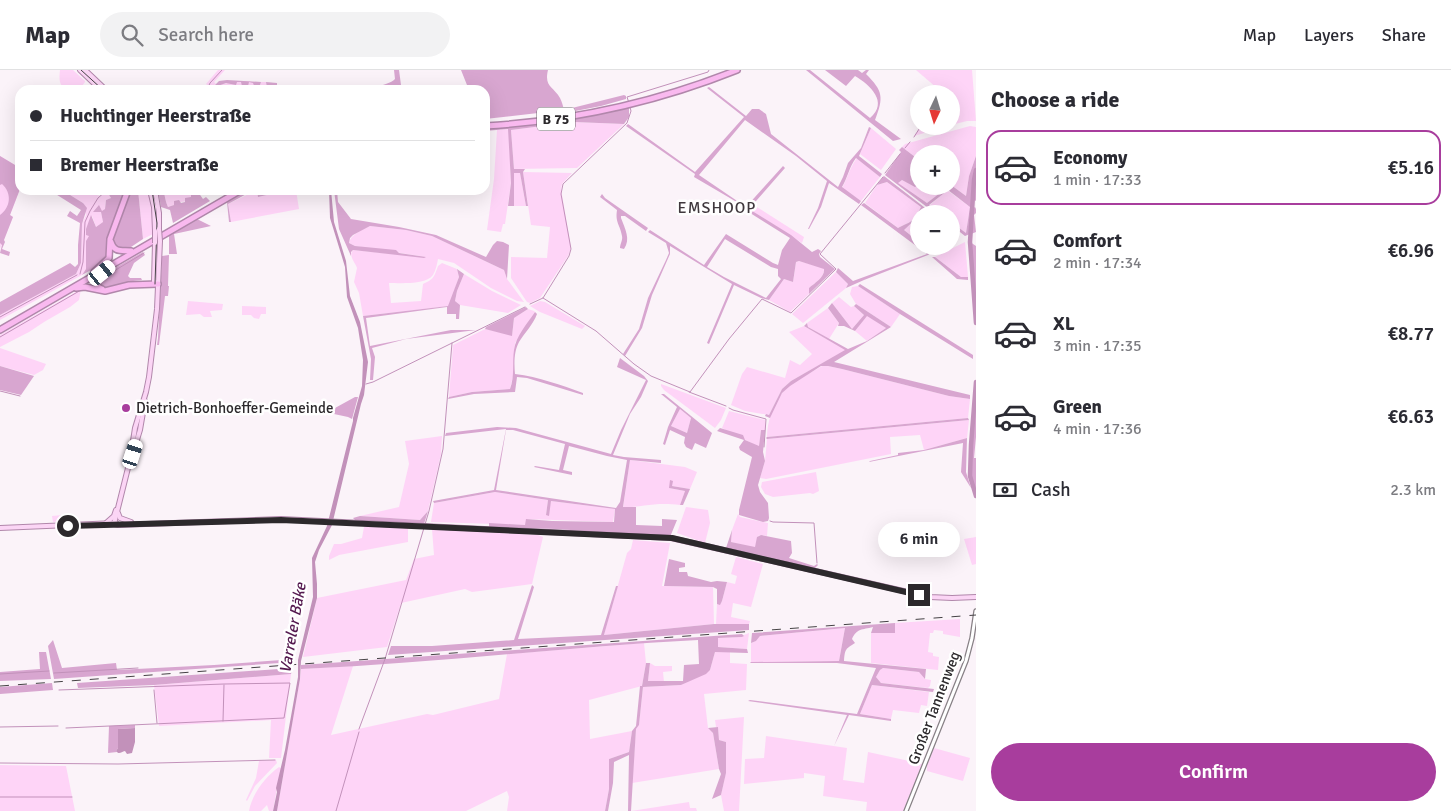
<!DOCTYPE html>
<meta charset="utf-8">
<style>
body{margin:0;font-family:Signika,sans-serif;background:#f2f2f3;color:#2b2b33;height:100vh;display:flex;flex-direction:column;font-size:19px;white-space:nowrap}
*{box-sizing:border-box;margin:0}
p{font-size:16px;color:#7c7c81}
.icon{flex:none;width:28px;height:28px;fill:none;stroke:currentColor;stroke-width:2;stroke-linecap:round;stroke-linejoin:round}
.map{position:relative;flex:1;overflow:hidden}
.panel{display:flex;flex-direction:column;background:#fff;width:475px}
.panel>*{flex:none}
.top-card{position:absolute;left:15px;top:15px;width:475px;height:110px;border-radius:15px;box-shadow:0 5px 20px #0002;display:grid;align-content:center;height:110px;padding:0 15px;background:#fff}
.needle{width:32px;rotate:184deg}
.controls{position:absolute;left:910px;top:15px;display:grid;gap:10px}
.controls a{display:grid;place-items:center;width:50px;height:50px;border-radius:50%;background:#fff;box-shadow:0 5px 20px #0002;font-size:25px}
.end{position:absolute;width:22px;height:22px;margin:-11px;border:6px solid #2c292c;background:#fff;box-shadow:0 0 0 2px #fff}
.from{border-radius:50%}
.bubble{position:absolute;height:35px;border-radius:18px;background:#fff;box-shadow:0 5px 20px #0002;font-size:16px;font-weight:600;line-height:35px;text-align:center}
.car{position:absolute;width:15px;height:30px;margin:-15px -8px;border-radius:6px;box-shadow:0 0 4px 1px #0007;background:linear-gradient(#fff 24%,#345 0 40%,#fff 0 76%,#345 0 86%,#fff 0)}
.top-card b{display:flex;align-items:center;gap:18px;height:48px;font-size:19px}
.top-card b+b{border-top:1px solid #e1e1e2}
.top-card i{width:12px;height:12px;background:#2b2b33}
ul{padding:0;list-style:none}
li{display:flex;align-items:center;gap:15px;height:75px;margin:0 10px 8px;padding:0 5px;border:2px solid transparent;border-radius:15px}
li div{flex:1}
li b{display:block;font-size:19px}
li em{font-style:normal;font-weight:600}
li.selected{border-color:#a83d9d}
li>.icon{width:45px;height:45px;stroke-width:1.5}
h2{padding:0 15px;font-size:22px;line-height:60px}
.pay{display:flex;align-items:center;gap:12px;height:55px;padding:0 15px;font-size:19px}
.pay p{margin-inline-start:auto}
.cta{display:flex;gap:10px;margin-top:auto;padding:10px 15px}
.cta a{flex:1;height:58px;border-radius:30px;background:#a83d9d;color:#fff;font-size:20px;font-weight:600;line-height:58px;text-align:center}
header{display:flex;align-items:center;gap:30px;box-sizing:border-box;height:70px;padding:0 25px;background:#fff;border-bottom:1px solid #e1e1e2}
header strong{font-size:24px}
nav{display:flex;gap:28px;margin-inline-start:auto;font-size:18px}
.search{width:350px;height:45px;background:#f2f2f3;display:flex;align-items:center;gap:12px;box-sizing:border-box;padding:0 18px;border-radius:28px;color:#7c7c81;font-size:19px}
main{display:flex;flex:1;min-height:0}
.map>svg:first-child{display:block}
</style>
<header>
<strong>Map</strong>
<div class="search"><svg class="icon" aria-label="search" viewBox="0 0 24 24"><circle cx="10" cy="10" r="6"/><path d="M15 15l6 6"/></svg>Search here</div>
<nav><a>Map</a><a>Layers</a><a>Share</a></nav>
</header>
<main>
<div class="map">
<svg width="976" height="741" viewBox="0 0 976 741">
<rect width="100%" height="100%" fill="#fbf3f9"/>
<!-- green -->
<g fill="#fed4f7">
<path d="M60 0H73L85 11V12L79 20H65C59 14 59 9 60 0Z"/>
<path d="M218 0H225L214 12 216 14 213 16C222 14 243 9 252 12 254 13 258 16 259 18L261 12H266L267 18 282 20H206V18L208 19 210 17 206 14Z"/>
<path d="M916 0H972L976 51H967L951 55V24H944Z"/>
<path d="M574 52 624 54 577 98 514 99 511 60Z"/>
<path d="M921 56H948L914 66Z"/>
<path d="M970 56 976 57V86L969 106 966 126 951 115V84H919V90L902 77 905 74Z"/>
<path d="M871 58 896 79 881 100 860 84Z"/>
<path d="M509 59 511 113 505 154H503L501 162 487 160 494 109 497 60Z"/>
<path d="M0 86 20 98V119L10 145 13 147 0 179Z"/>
<path d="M857 88 880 107 861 131 842 118C848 107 850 97 857 88Z"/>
<path d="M523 102 572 103 562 114 561 119 571 178 568 186 540 228 530 233 527 232 511 208V187L547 188 550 157 531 155Z"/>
<path d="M514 103H520L526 136H514Z"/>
<path d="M902 110 915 116 919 114V116H926L941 123 927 133 897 113Z"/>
<path d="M887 112 921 137C918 143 914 151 906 154 904 155 901 156 898 158L865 133 877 115Z"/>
<path d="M62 120H91L97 125 101 126 102 120H106L111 128 106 130 105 139 102 142H94H101L103 152 96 157 92 146 86 199 82 205 0 250V245L76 204 81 193 82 154 86 145 83 133Z"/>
<path d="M138 120H148L152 140 153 164 143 169Z"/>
<path d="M164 120H196C190 130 185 134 174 131V135L168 137C166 133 164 124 164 120Z"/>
<path d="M257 120 258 127 271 124 270 120H296L299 139 231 152 228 134Z"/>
<path d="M947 120 970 137 966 163 951 152V144H940L929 136Z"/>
<path d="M752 134 804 167 802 173 749 139Z"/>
<path d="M919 146V172L904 160Z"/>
<path d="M370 156 406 160 432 166 504 200 507 209 524 232 517 231 491 218 454 193 438 189C437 194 436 200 433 205 426 215 400 213 389 213L391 233 421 231 423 214C434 209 434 207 438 196L442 193 457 199 459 207 449 236 363 246 359 223 354 212 357 198C355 192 348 186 353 180L426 187 355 176 349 173C351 164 362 160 370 156Z"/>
<path d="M965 172 968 207H961L935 187Z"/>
<path d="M799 191 824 198C825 207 815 213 809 218V224L790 242 769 230 784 209 793 212 796 192Z"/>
<path d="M836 202 848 214 846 218 803 253 792 244Z"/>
<path d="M464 204 492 221 521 235 508 243 460 235 455 231 457 221Z"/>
<path d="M858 216 900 244 891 257 856 234 850 224 852 217Z"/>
<path d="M81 219 79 230 70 237 44 252 29 262 0 277V265Z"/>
<path d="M839 227 851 237 854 236 864 245 852 259 832 233Z"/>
<path d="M188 231 223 234 222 240 210 241 212 247H204L200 244 186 245Z"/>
<path d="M540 231 545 232 585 256 582 259 540 242 530 236Z"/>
<path d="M242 236 266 237V244H261L259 249 254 248 251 245H242Z"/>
<path d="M828 238 839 253 829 269 808 257 807 253Z"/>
<path d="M528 239 534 241 535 242 515 273 513 306 510 319 472 322 449 327 453 275 485 259 512 265 514 248Z"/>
<path d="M867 245 886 258 867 271 855 261Z"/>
<path d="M804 256 846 280 791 311 782 319 769 345 745 341 731 335 742 304 747 297 785 308 790 290 800 295 812 284 789 262Z"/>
<path d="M0 278 46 294 43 300 34 305 0 296Z"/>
<path d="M822 296H828L842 299 949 326 970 329 968 348 767 367C767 352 773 335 782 323 790 312 810 303 822 296Z"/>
<path d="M661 314 726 338 721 350 715 358 664 320 661 316Z"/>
<path d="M680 339 691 348 687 363 671 356Z"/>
<path d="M729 341 765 350V360H761L759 377 722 358Z"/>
<path d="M969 350 967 368 924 380 920 365 890 367 891 384 766 409 760 408 765 391 767 369Z"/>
<path d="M442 366 441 384 428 441 420 450 360 446 399 437 409 394 405 371Z"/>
<path d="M630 390 685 397 697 402 690 419 672 416 669 418 685 421 680 435C658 432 644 436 623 438Z"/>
<path d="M816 402 819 421 813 424 810 423 773 427 765 424 761 417 762 412Z"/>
<path d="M495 422 548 430 546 445H548L551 431 615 439 613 452 526 449V455L431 452 434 433Z"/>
<path d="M686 437 708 440 710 453 705 473 677 463Z"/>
<path d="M73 444 74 451 53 452 52 446Z"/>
<path d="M738 444 740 447 768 453 767 466 761 465 758 466 755 478 731 472 732 460Z"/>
<path d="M364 457H408V472L339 485 329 490V486L334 474H341L362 468Z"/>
<path d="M432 459 538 465 543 467 532 514 472 522 465 519 401 533 387 577 303 587 317 528 406 510 414 489 434 485Z"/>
<path d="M976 467V494L972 495 964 469Z"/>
<path d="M633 470 670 473 662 516 713 517 714 554 604 565 627 483 631 479Z"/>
<path d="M736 487 763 494 751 537 733 533 731 547 750 551 749 554H716L717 534H720L722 531 727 512 735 514 737 506 731 504Z"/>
<path d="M960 549V567L943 564V561L934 560 933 563H930L928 582 933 583V586L939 587 938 600 871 593V563H895V553Z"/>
<path d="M845 558 839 591 751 592V573L756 571 760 566Z"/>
<path d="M749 563 747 579 718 577 717 568 742 567 744 565Z"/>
<path d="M644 573 646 593 642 616 589 630 590 669 632 661 629 682 609 689V719L605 741H507L509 727 507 721 466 741H277L300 609 301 599 353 596 331 665 427 644 433 645 499 629 507 584Z"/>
<path d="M715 582H730V593L747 594 746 620 704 624 708 658 713 663 719 699 632 713 636 659 639 655 643 617 681 615 710 600Z"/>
<path d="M650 593 655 596H672V601L663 602 664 612 648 611Z"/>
<path d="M883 598 919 602 925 609 931 610 930 616 928 618 881 613 876 607 880 600Z"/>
<path d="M291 604 281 688H269L271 650 159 656 154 615Z"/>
<path d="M872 615 929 622 927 636 921 635 919 643 893 640 891 649 860 644Z"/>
<path d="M744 647 739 741H724L721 725 726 702V672L719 670 718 657H716L715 650Z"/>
<path d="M766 666 847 678 843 710 864 713 868 682 923 694 903 741H866L867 732 823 726 825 706 804 703V708L744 714 745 689 764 688Z"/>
<path d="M934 678 970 688 963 711 927 701V694Z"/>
<path d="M276 690 277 693 255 716 247 731 246 730 256 708 259 691Z"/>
<path d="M0 695 66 696 75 741H0Z"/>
<path d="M279 697 282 699C277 714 276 726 273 741H269L267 735 261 741H249C252 724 265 707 279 697Z"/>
<path d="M689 732 690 738H696L697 741H631Z"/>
</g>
<!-- forest -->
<g fill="#d8a6d0" fill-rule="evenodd">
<path d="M394 0H399L401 15 396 20 328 19V20H320V18C338 18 383 21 395 9Z"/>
<path d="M461 0H548C544 17 553 16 560 28 562 32 563 36 564 40L624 25 626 26V29L601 36 565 43 564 40 485 49V20H467V15Z"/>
<path d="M806 0H810L870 48C889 32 870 15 855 6L846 16 825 0H858L862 3 866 0H869L866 4C883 21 884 27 875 50L901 69 893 71Z"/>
<path d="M227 10 261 12 259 18H255L253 13 249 12 248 16H242L241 12H237L236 15 226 13 212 18 219 11Z"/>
<path d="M266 12 277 13V15L285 16 286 20 267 18Z"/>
<path d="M709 17 746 46 752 39H759L766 44 771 64 838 117 843 107 848 93 861 78 869 57 871 58 859 86 882 104 880 107 856 88C849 97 848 107 842 117L861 131 859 134 829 113 821 137 809 159H808L818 138 827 111 796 86 745 50 699 105 746 137 783 96 785 98 749 139 791 165 812 182 818 179 821 181 819 184 820 187 835 199 809 224V218C815 213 825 207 824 199L799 191 796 192 793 212 784 209 769 230 761 228 734 215 709 274 707 273 732 214 670 176V184L652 225 642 258 625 286 623 284 639 259 648 228 666 190 669 183 666 173 648 162 650 160 704 195 726 164 773 193 778 195 782 180 790 168 747 141 735 131 694 107 695 104 626 56 628 54 695 102 744 47 707 18ZM725 169 771 197 778 199V206L781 209 766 228 724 207 707 197Z"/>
<path d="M629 38V47L624 54 574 52 511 60 514 99H525L523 102 528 136H526L520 103H514V136H508L511 113 508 59 485 61V59L558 51Z"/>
<path d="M902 77 919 90V114L915 117 902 110 898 113 927 133 940 123 926 116H951V115L966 126 969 106 976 86V98L973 110 976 102V131L973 129V112L970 164 965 166 951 155V152L966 163 970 137 948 120 929 135 940 144H936L885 105 901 82 899 80Z"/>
<path d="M0 86 20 98V119L10 145 13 147 4 170 5 172 2 179 10 182 9 186 0 183 2 175 0 173V145C11 137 12 123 2 114L0 115Z"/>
<path d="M884 106 933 144H928L924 141 922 144H919V146L904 160 919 172V176H925L932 182 928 185 864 210 846 218 848 214 836 202 838 198 853 211 927 184 861 135 864 133 898 158C901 156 904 155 906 154 914 151 918 143 921 137L887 112 877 115Z"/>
<path d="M53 120H62L83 133 87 138 82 154 81 193 76 204 0 245V232L70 193 75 197 78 194V175L80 153 67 146 70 141 77 146 81 140 54 123 52 122Z"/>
<path d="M106 120H126L108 168V187L100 195 82 205 86 199V171L89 166 86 165V159L91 145 96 157 103 152 101 142H93L99 135 102 141 105 139 106 130 111 128Z"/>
<path d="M130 120H138L143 169 128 179 116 178 113 171V167Z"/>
<path d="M158 120H164C164 124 166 133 168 137L174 135V131L179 130 181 133 185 132V128L191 127V122L199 120 198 122 203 129 206 127 210 131 173 153 170 140 161 137Z"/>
<path d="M248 120H270L271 124 258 127 257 121H252L228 134 231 152H229L227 132Z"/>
<path d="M334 120H337L338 132 351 149 399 157 436 165 486 187 493 175 497 171 503 172 509 175 507 209 504 200 432 166 406 160 370 156 353 165 350 168 349 173 355 176 396 180 399 183 426 187 424 188 353 180 351 182V186L339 159Z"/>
<path d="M602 124 605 128 648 158 646 161 625 146H621V148C625 159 631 169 624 179L620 178C620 174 623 170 622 166 620 154 615 153 617 140L600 127Z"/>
<path d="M975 137 976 139V143L974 145 976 162 971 164 972 139Z"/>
<path d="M197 149 211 156 174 164 177 184H169V164Z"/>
<path d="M970 172 976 176V246Z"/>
<path d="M143 182 145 185 134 193 128 206 130 208H141L142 210 133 211 107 218H103L98 215 99 207Z"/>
<path d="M169 185 168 216H169L168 226H165L159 275H157L158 268 162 186Z"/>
<path d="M932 187H935L961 207H968V210L957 209Z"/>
<path d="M457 199 464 204 457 221 455 231 460 235 459 249H456V244H447V237L366 248 370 276 451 260H476L406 269 372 278 375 287 373 310H370L371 289 363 246 448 236 459 207Z"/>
<path d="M860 214 973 285V289L900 244 858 216Z"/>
<path d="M832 233 852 259 864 245 854 236 856 234 891 257 834 292 970 325V329L949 326 842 299 828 296H821L790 316 782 323 770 348 765 346 766 344 769 345 782 319 791 311 845 280 804 256 807 253 808 257 848 279 867 271 886 258 867 246 855 261 844 256H838L839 253 828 238Z"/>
<path d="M526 237 528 239 514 248 512 266 485 259 486 257Z"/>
<path d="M535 242 537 244C533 255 525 262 519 272 514 281 514 293 515 304 539 307 561 315 583 323V325L527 308 517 307 515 322 474 324 448 329 449 327 472 322 510 319C515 306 512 293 514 280 516 266 527 254 535 242Z"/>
<path d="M620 288 644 306 648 311 641 327 630 344 613 385 624 387 661 390V393L630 390 623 437H636V455L662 456V449L677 450 670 467 556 459 489 457V453L525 455 526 449 552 451 614 452 615 439 551 431 549 446 546 445 548 430 495 422 434 433 433 431 494 420 506 359 445 366 446 363 497 357 516 358 611 384 621 360 646 310 617 297ZM506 360H513L565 374 559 400 535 396 534 397 572 405V402L563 400 569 376 607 386 627 390 620 432 616 438 496 420Z"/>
<path d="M0 296 34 306 21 325 0 320Z"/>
<path d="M976 316V367L974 388H976V423C964 396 973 346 976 316Z"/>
<path d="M661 324H664L712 363 706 378 695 373 692 380 686 377 684 373 685 367 670 360 665 375 663 374 668 357 677 337ZM680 339 691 348 687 363 671 356Z"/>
<path d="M355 327H358L352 349 348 347 334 344 335 338Z"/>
<path d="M968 348 969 350 767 369 766 368 767 367Z"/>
<path d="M720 358 743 365 745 370 759 376 761 360H765L763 382 765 391 758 415 760 422 768 433 769 448 768 451 763 452 739 445V440L752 387 740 380 739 377 744 370 717 361Z"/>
<path d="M967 368 966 402 971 418 961 402 963 373 869 392 870 391 898 385V383L924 380Z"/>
<path d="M670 410 673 411 672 416 690 419 683 435H680L685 421 669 418Z"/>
<path d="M428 441 424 454 355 450 353 448 360 446 420 450Z"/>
<path d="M732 460 731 472 755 477 757 467 761 465 791 471 792 483 789 488 814 496 817 494 818 495 814 499 759 485 726 478Z"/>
<path d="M669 489 685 493V497L679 498V502H687L688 506 711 512 717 511 727 512 722 531 720 535 717 534V519L713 517 664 516Z"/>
<path d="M532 515 534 517 518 569 601 565 616 516H618L604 565 714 554H749V560L388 585 391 576H432L514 570Z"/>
<path d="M895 553V563H871L873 557C862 560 857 558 852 569L855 573C846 579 845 578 844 591L926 599 925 609 919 602 883 598 880 600 876 607 881 613 934 619 933 622 872 615 860 644 891 649V651L849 645 834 676 847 645 748 631 750 630 857 644 876 598 837 593H750L751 592 839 591 845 558 760 566 756 571 751 573 752 563Z"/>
<path d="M742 564 744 566 742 567 718 568V577L747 579 748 583 715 582 710 600 706 604 681 615 643 617 639 655 636 659 631 741H628L629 685 614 692 613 713 608 741H605L609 719V689L629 682 632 661 636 656 640 616H642L646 593H650L648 611H683L684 595 699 594 698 570C565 577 434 593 301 599V595Z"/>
<path d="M53 570 62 598 116 593 117 600 214 595 295 589 294 592 54 609 48 576Z"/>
<path d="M39 582H46L51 609 0 611V602L40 599Z"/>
<path d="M293 598 291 604 154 615 78 618 77 613Z"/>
<path d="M52 613 53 620 0 624V617Z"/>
<path d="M135 655V658L118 659V678L116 681 117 682 108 683 109 656Z"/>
<path d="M718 657 719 670 726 672V703L721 725 712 729 721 704 719 699 713 663 708 658Z"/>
</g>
<!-- water -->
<g fill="#c291ba">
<path d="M329 120H331L334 152 346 191 350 226 360 252 368 292 364 325 361 334 332 455 319 480 315 492 317 514V528L301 591 300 609 277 741H273L277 722 276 718 285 680 298 607V590L313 527 312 488 327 456 353 351V348L362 316 363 290 358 258 347 227 345 197 342 187 330 148Z"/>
<path d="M135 658V672L132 683 127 684 125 681C121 682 119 685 116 681L118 678V659Z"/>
</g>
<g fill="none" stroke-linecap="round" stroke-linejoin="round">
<!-- stream -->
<g stroke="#c291ba" stroke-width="1">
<path d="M207 20 210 13 222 0"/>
<path d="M629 33 627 27 708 2 709 0"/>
<path d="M914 67 921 56"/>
<path d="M905 78 910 72"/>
<path d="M885 103 900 84"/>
<path d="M80 204 83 192 85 152 90 141 98 128 107 120"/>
<path d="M99 210 144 183"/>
<path d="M543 228 596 261 634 294 651 306 690 322 729 269 762 229 791 243 836 199 820 184 883 107"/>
<path d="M530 234 543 228 569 186 571 179 561 124 563 114 627 53 631 41 630 37"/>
<path d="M0 247 77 205"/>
<path d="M0 267 81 220"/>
<path d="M366 314 373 312 525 237"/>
<path d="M0 321 20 326"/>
<path d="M689 322 726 336"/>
<path d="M729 338 733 340 766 349 764 377"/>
<path d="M770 451 773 452 814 453 817 493"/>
<path d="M54 603 138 598"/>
<path d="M0 604 49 601"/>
<path d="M59 620 224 614 290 613 284 648 66 658"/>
<path d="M154 620 157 653"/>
<path d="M223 651 224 615"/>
<path d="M0 657 58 656"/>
<path d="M359 659 385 589 429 441 443 379 452 273"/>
<path d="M0 693 118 694 275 690"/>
<path d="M0 727H72"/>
<path d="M336 741 359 662"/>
</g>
<!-- river -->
<g stroke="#c291ba" stroke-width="4.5">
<path d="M976 100 974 110 970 172 976 253"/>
<path d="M976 312 971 375 970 406 976 426"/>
</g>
<defs>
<path id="minor" d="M906 741 966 591 972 568 976 541"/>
<g id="major">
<path d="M80 0 101 20"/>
<path d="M85 0 106 20"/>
<path d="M150 120 154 137 155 161"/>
<path d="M155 120 159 143V159"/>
<path d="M155 173 154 211 158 214"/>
<path d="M133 383 140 360 145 331"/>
<path d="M118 443 120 448 131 452"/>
<path d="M105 454 114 446 116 440"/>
<path d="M114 454 118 455 281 449 671 468 930 527 952 528 976 527"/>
<path d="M114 454 130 390 135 358 146 322 149 307 157 239 160 171"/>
<path d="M0 458 116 453"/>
</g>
<g id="highway">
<path d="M485 56C571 51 657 32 737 0"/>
<path d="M111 172C114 183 122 180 131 181"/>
<path d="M94 202 109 188 110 169 128 120"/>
<path d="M100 205C94 210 95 216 102 219"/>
<path d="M76 218 85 217 105 221 129 215 158 214"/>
<path d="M0 260 241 120"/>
</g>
</defs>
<!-- minor casing -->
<use href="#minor" stroke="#878085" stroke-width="5.5"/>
<!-- major casing -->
<use href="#major" stroke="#b187ab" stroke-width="6"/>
<!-- highway casing -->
<use href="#highway" stroke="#b187ab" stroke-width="8"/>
<!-- minor -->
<use href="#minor" stroke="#fff" stroke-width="3"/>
<!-- major -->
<use href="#major" stroke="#fbd5f5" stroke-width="4"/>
<!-- highway -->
<use href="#highway" stroke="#f9b9ef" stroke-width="5"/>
<!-- tram -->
<g stroke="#454245" stroke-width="1">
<path d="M81 0 103 20"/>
<path d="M152 120 157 153 155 214"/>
</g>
<!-- rail -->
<path stroke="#454245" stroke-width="1" stroke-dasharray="9 9" stroke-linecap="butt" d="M0 616 976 545"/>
<defs>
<g id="major-bridge">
<path d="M159 159 160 171"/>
<path d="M155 161V173"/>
</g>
</defs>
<!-- major-bridge casing -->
<use href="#major-bridge" stroke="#b187ab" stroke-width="6" stroke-linecap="butt"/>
<!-- major-bridge -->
<use href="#major-bridge" stroke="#fbd5f5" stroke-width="4"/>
</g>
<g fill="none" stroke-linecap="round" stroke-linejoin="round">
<!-- route -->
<path stroke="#2c292c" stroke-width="6" d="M68 456 281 450 672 468 919 525"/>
</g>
<!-- markers -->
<circle fill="#a83d9d" stroke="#fff" stroke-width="2" cx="126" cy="338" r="5"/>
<g text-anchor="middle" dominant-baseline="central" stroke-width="5" stroke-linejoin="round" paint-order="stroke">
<!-- shield labels -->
<rect fill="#fff" stroke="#6b696b" stroke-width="1" x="537" y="37.5" width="38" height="23" rx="4"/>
<g font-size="14" font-weight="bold" fill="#2c292c">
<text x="556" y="49">B 75</text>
</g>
<!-- poi labels -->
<g font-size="15" fill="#2c292c" stroke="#fff" text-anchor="start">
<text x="136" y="338">Dietrich-Bonhoeffer-Gemeinde</text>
</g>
<!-- street labels -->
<g font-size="15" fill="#2c292c" stroke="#fff">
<text transform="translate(934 638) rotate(-69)">Großer Tannenweg</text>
</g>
<!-- neighbourhood labels -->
<g font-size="16" letter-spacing="1" fill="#40393e" stroke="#fff">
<text x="717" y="138">EMSHOOP</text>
</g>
<!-- water labels -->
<g font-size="16" font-style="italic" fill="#551a50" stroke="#fff">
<text transform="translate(293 558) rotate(-80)">Varreler Bäke</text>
</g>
</g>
</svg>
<div class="controls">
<a><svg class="needle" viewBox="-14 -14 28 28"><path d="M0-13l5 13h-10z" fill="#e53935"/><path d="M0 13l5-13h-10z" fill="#7c7c81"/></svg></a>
<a>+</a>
<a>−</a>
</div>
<i class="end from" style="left:68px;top:456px"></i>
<i class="end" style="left:919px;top:525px"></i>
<div class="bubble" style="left:878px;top:452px;width:82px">6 min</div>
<i class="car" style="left:102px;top:203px;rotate:51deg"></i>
<i class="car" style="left:133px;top:384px;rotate:18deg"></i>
<div class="top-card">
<b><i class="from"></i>Huchtinger Heerstraße</b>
<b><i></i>Bremer Heerstraße</b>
</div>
</div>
<section class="panel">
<h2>Choose a ride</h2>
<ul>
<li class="selected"><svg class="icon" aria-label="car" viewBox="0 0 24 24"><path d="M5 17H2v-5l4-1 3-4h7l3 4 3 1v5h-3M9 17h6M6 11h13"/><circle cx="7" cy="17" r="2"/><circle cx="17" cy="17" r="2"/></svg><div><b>Economy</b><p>1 min · 17:33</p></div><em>€5.16</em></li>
<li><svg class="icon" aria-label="car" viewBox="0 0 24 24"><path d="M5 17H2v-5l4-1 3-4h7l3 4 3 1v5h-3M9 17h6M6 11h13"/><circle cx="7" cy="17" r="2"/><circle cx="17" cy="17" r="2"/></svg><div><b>Comfort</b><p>2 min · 17:34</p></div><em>€6.96</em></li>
<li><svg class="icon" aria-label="car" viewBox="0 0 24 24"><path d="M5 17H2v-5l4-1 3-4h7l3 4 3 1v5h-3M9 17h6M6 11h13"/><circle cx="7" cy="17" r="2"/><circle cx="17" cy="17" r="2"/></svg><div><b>XL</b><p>3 min · 17:35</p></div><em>€8.77</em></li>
<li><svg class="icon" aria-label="car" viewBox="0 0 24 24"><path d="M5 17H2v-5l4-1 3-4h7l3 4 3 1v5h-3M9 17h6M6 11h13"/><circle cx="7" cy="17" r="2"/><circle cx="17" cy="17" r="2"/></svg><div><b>Green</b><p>4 min · 17:36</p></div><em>€6.63</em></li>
</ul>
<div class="pay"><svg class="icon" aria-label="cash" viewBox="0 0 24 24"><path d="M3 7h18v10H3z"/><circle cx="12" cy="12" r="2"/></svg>Cash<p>2.3 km</p></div>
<div class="cta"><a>Confirm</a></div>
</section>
</main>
